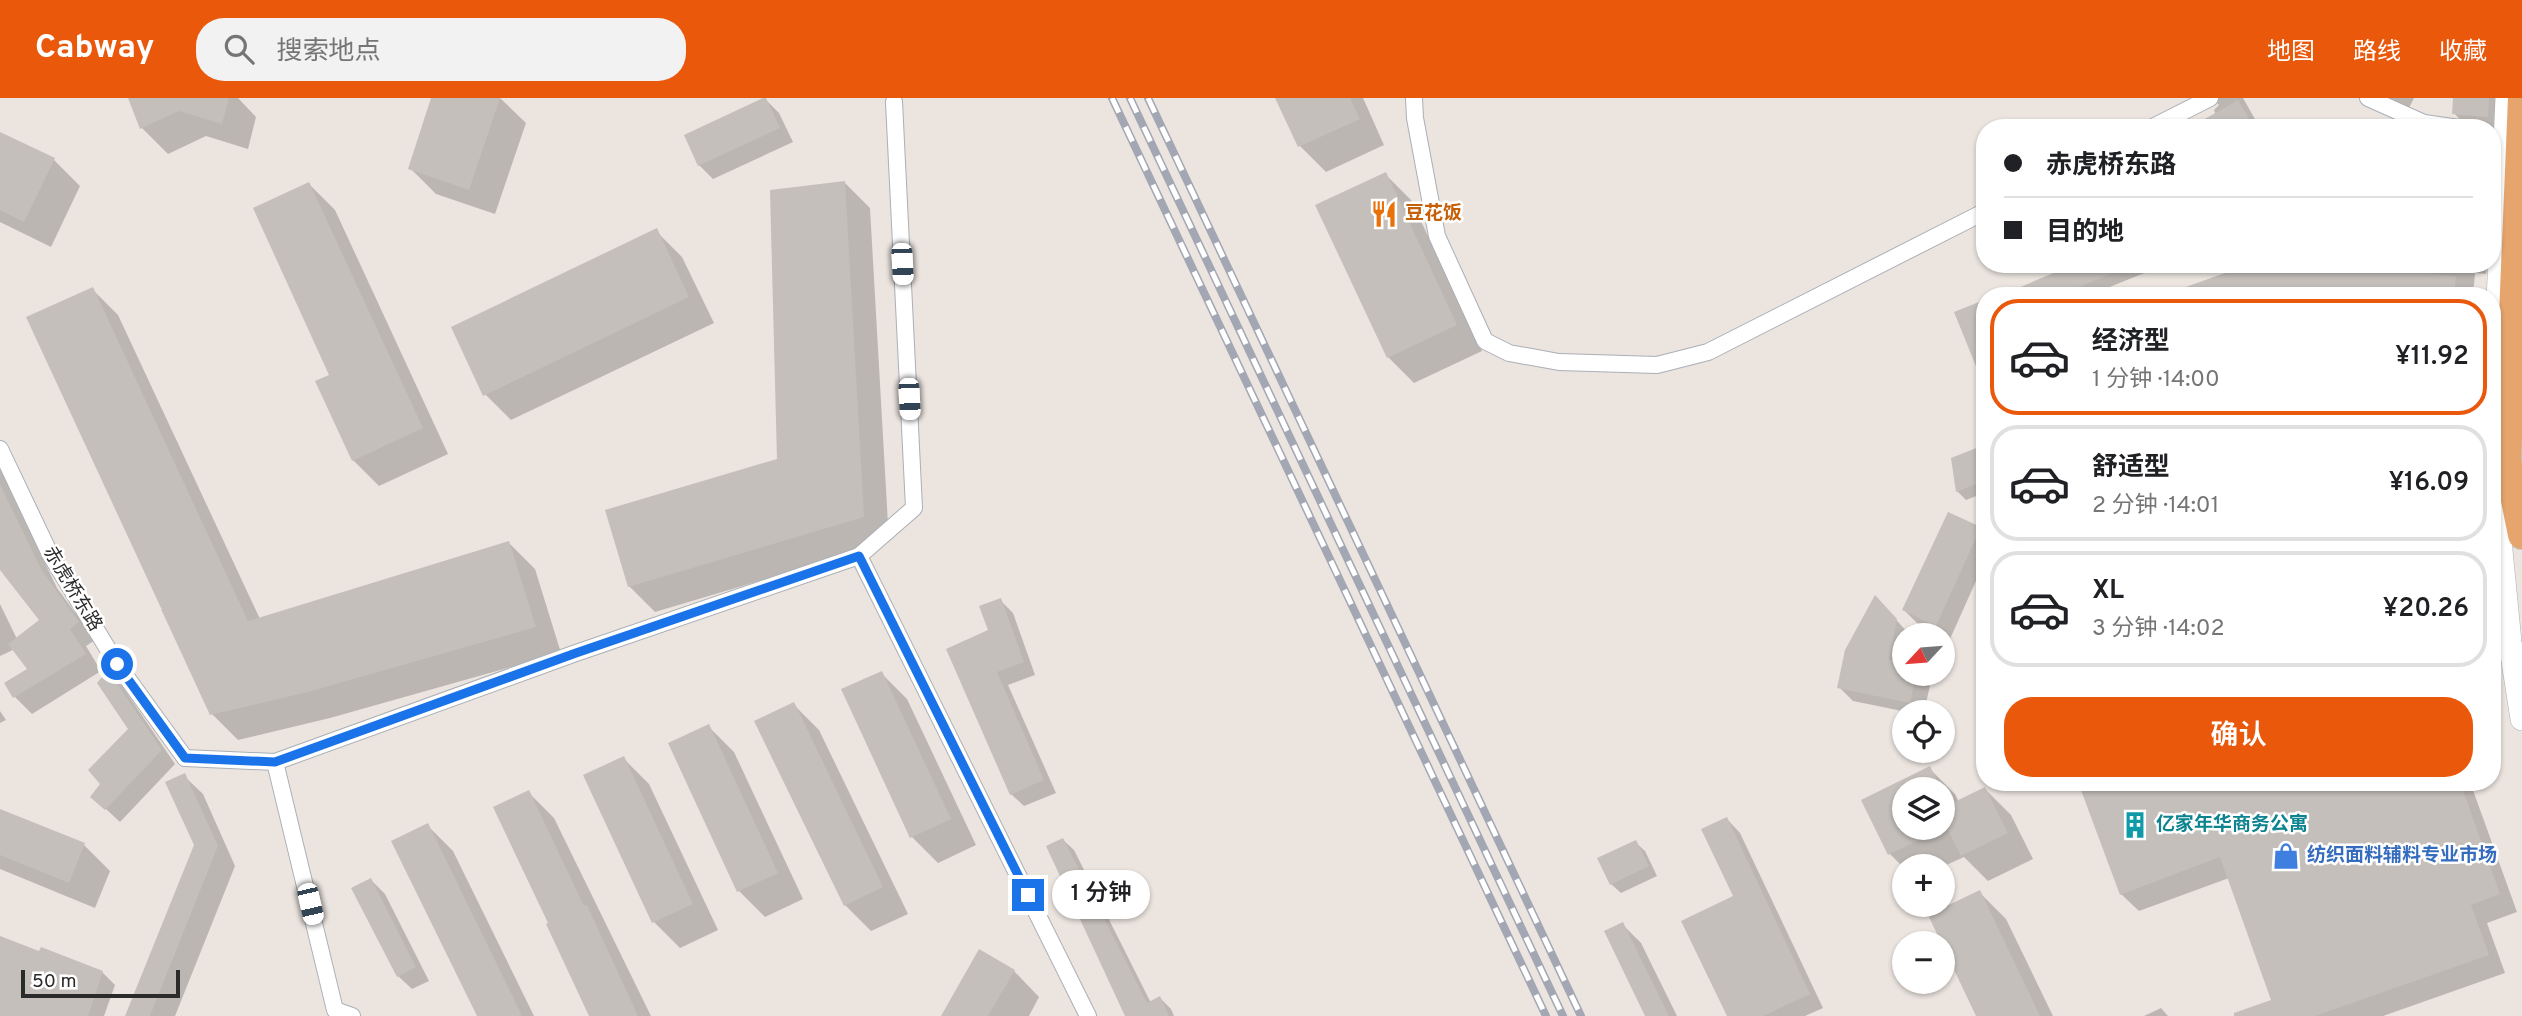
<!DOCTYPE html>
<html lang="zh">
<meta charset="utf-8">
<style>
body{margin:0;font-family:Overpass,"Noto Sans SC",sans-serif;background:#f2f2f2;color:#202124;height:100vh;display:flex;flex-direction:column;font-size:26px;white-space:nowrap}
*{box-sizing:border-box;margin:0}
p{font-size:23px;color:#757577}
.icon{flex:none;width:38px;height:38px;fill:none;stroke:currentColor;stroke-width:2;stroke-linecap:round;stroke-linejoin:round}
.map{position:relative;flex:1;overflow:hidden}
.drawer{position:absolute;left:1976px;top:189px;width:525px;height:504px;display:flex;flex-direction:column;background:#fff;border-radius:28px;box-shadow:0 2px 5px #0004}
.drawer>*{flex:none}
.hud{position:absolute;left:1976px;top:21px;width:525px;height:154px;border-radius:28px;box-shadow:0 2px 5px #0004;display:grid;align-content:center;height:154px;padding:0 28px;background:#fff}
.needle{width:46px;rotate:244deg}
.buttons{position:absolute;left:1892px;top:525px;display:grid;gap:14px}
.buttons a{display:grid;place-items:center;width:63px;height:63px;border-radius:50%;background:#fff;box-shadow:0 2px 5px #0004;font-size:35px}
.scale{position:absolute;left:21px;bottom:18px;width:159px;box-sizing:border-box;padding-left:7px;border:4px solid #2b2b2b;border-top:0;font-size:19px;line-height:24px;white-space:nowrap;color:#2b2b2b;-webkit-text-stroke:5px #fff;paint-order:stroke}
.end{position:absolute;width:32px;height:32px;margin:-16px;border:9px solid #1a73e8;background:#fff;box-shadow:0 0 0 4px #fff}
.from{border-radius:50%}
.bubble{position:absolute;height:49px;border-radius:24px;background:#fff;box-shadow:0 2px 5px #0004;font-size:23px;font-weight:600;line-height:49px;text-align:center}
.car{position:absolute;width:21px;height:42px;margin:-21px -10px;border-radius:9px;box-shadow:0 0 5px 2px #0007;background:linear-gradient(#fff 24%,#345 0 40%,#fff 0 76%,#345 0 86%,#fff 0)}
.hud b{display:flex;align-items:center;gap:24px;height:66px;font-size:26px}
.hud b+b{border-top:2px solid #e0e0e0}
.hud i{width:18px;height:18px;background:#202124}
ul{padding:12px 0 0;list-style:none}
li{display:flex;align-items:center;gap:21px;height:116px;margin:0 14px 10px;padding:0 14px;border:4px solid #e0e0e0;border-radius:28px}
li div{flex:1}
li b{display:block;font-size:26px}
li em{font-style:normal;font-weight:600}
li.current{border-color:#ea580c}
li>.icon{width:63px;height:63px;stroke-width:1.5}
.cta{display:flex;gap:14px;margin-top:auto;padding:14px 28px}
.cta a{flex:1;height:80px;border-radius:28px;background:#ea580c;color:#fff;font-size:28px;font-weight:600;line-height:80px;text-align:center}
header{display:flex;align-items:center;gap:42px;box-sizing:border-box;height:98px;padding:0 35px;background:#ea580c;color:#fff}
header strong{font-size:33px}
nav{display:flex;gap:38px;margin-inline-start:auto;font-size:24px}
.search{width:490px;height:63px;background:#f2f2f2;display:flex;align-items:center;gap:18px;box-sizing:border-box;padding:0 24px;border-radius:28px;color:#757577;font-size:26px}
.map>svg:first-child{display:block}
</style>
<header>
<strong>Cabway</strong>
<div class="search"><svg class="icon" aria-label="search" viewBox="0 0 24 24"><circle cx="10" cy="10" r="6"/><path d="M15 15l6 6"/></svg>搜索地点</div>
<nav><a>地图</a><a>路线</a><a>收藏</a></nav>
</header>
<div class="map">
<svg width="2522" height="918" viewBox="0 0 2522 918">
<rect width="100%" height="100%" fill="#ebe4df"/>
<!-- shadow -->
<g fill="#0003" fill-rule="evenodd">
<path d="M136 0H238L256 19 248 51 206 38 168 56 142 30Z"/>
<path d="M433 0H500L526 25 495 116 436 96 410 70Z"/>
<path d="M1277 0H1363L1384 47 1326 74 1300 48Z"/>
<path d="M2212 0H2243L2260 30H2192L2216 17 2214 12 2219 7Z"/>
<path d="M2365 0H2414L2405 18Z"/>
<path d="M2455 0H2517L2513 44 2492 43V30H2468L2454 15Z"/>
<path d="M765 1 779 15 793 44 713 81 699 67Z"/>
<path d="M0 36 54 62 80 88 51 149 0 124Z"/>
<path d="M1385 76 1411 102 1482 253 1414 285 1388 259Z"/>
<path d="M844 84 870 110 889 444 655 514 629 488 779 362Z"/>
<path d="M309 86 335 112 448 356 379 388 353 362 332 277Z"/>
<path d="M656 133 682 159 714 225 511 322 485 296Z"/>
<path d="M2080 166H2155L2157 170 2087 198H2001Z"/>
<path d="M2255 166H2337L2339 169 2386 173V166H2487L2486 176 2475 175 2473 198H2168Z"/>
<path d="M92 191 118 217 260 521 509 445 535 471 561 555 330 620 238 642 212 616 162 509Z"/>
<path d="M1984 204V286L1956 215Z"/>
<path d="M1984 349V395L1966 402 1957 393 1953 361Z"/>
<path d="M0 371 57 490 95 542 86 548 101 573 32 616 15 599 6 586 30 571 15 551 0 558V506L17 541 42 522 0 470Z"/>
<path d="M1980 430 1984 435V465L1950 541 1918 526 1904 512Z"/>
<path d="M1000 502 1013 515 1035 577 1008 587 1056 695 1024 708 1011 696 990 533Z"/>
<path d="M1888 513 1910 537H1904V576H1923L1931 583 1924 614H1907L1853 603 1839 589Z"/>
<path d="M108 575 122 588 175 666 120 724 93 699 103 686 130 631Z"/>
<path d="M881 575 907 601 976 747 938 765 912 739Z"/>
<path d="M793 606 819 632 908 816 871 833 845 807Z"/>
<path d="M0 613 6 622 0 625Z"/>
<path d="M708 628 734 654 803 801 765 819 739 793Z"/>
<path d="M623 660 649 686 718 832 680 850 654 824 585 678Z"/>
<path d="M1929 670 1955 696 1959 704 1985 691 2011 717 2033 761 1988 783 1964 759 1942 769 1904 768V770L1890 756 1863 703ZM1904 691H1942V730H1904Z"/>
<path d="M184 678 203 696 235 768 175 918H127L196 747Z"/>
<path d="M2080 684H2470L2517 814 2487 825 2505 875 2383 918H2249L2273 903 2229 780 2139 813 2121 796Z"/>
<path d="M528 694 554 720 651 918H591L551 826Z"/>
<path d="M0 714 84 747 110 773 95 810 0 771Z"/>
<path d="M1727 721 1740 735 1823 910 1805 918H1729L1735 799Z"/>
<path d="M427 727 453 753 534 918H479Z"/>
<path d="M1063 742 1074 752 1151 905 1160 900 1171 911 1174 918H1128Z"/>
<path d="M1635 744 1645 753 1657 778 1621 795 1611 786 1600 761Z"/>
<path d="M371 782 385 796 429 883 412 891 398 878Z"/>
<path d="M1980 795 2006 821 2053 918H1978Z"/>
<path d="M1622 826 1641 845 1677 918H1647Z"/>
<path d="M0 841 102 874 115 887 104 918H0Z"/>
<path d="M1014 873 1039 899 1029 918H943Z"/>
<path d="M2161 910 2168 918H2144Z"/>
</g>
<!-- building -->
<g fill="#c4bfba">
<path d="M128 0H229L222 26 179 13 140 31Z"/>
<path d="M431 0H500L469 92 408 71Z"/>
<path d="M763 0H766L780 30 698 68 684 37Z"/>
<path d="M1275 0H1350L1360 21 1298 49Z"/>
<path d="M2453 0H2489L2488 19 2452 16Z"/>
<path d="M2238 2 2254 30H2189Z"/>
<path d="M0 34 55 60 24 124 0 112Z"/>
<path d="M1386 74 1457 227 1387 260 1315 107Z"/>
<path d="M845 83 864 419 628 489 605 412 777 361 770 92Z"/>
<path d="M309 84 423 330 352 363 315 283 329 277 253 110Z"/>
<path d="M657 130 689 199 483 298 451 229Z"/>
<path d="M2075 166 2133 167 2056 198H1999Z"/>
<path d="M2250 166H2332L2456 178 2454 198H2325L2283 194 2285 198H2169V195Z"/>
<path d="M93 189 248 523 509 443 536 529 304 595 210 617 161 511 164 509 161 510 26 219Z"/>
<path d="M1984 202V288L1954 214Z"/>
<path d="M1984 347V383L1956 394 1951 360Z"/>
<path d="M0 386 41 471 79 524 70 531 86 556 13 600 4 585 27 571 8 546 39 522 0 472Z"/>
<path d="M1948 414 1981 429 1936 528 1902 512Z"/>
<path d="M1875 497 1897 521 1889 562 1904 565V576H1916L1910 605 1837 590 1845 552Z"/>
<path d="M1001 500 1024 564 997 574 1044 682 1010 697 946 551 988 532 979 508Z"/>
<path d="M108 572 162 652 105 712 90 699 100 686 88 672 128 631 97 585Z"/>
<path d="M882 573 951 721 910 740 841 591Z"/>
<path d="M794 604 883 789 844 808 754 623Z"/>
<path d="M709 626 778 775 737 794 668 645Z"/>
<path d="M624 658 693 806 652 825 583 677Z"/>
<path d="M1930 668 1941 691H1904V730H1944L1888 757 1861 702Z"/>
<path d="M185 675 218 748 150 918H125L194 747 165 684Z"/>
<path d="M2078 684H2460L2500 796 2471 807 2489 857 2315 918H2234V915L2271 902 2220 759 2120 797Z"/>
<path d="M1985 689 2008 735 1961 758 1942 720V710Z"/>
<path d="M529 692 584 808 587 807 638 918H589L546 826 548 825 493 709Z"/>
<path d="M0 711 85 745 69 785 0 757Z"/>
<path d="M1727 719 1810 896 1763 918H1727L1681 823 1733 798 1701 731Z"/>
<path d="M428 725 522 918H477L391 743Z"/>
<path d="M1063 740 1147 905 1160 898 1169 918H1125L1046 748Z"/>
<path d="M1636 742 1649 768 1610 787 1597 760Z"/>
<path d="M371 780 416 869 397 879 351 790Z"/>
<path d="M1980 792 2040 918H1976L1928 817Z"/>
<path d="M1623 824 1669 918H1645L1604 833Z"/>
<path d="M0 838 39 853 41 849 103 873 88 918H0Z"/>
<path d="M979 851 1015 872 988 918H941Z"/>
</g>
<g fill="none" stroke-linecap="round" stroke-linejoin="round">
<defs>
<g id="minor">
<path d="M1414 0 1415 20 1437 138 1485 243 1509 255 1559 264 1657 267 1708 254 1984 114"/>
<path d="M2368 0 2424 25 2459 30"/>
<path d="M2151 30 2210 0"/>
<path d="M0 351 50 456 117 566 185 660 275 664 576 555 859 458 914 410 894 4"/>
<path d="M859 458 1088 918"/>
<path d="M275 664 335 912 352 918"/>
</g>
<path id="secondary" d="M2507 0 2493 316 2497 412 2510 544 2522 621"/>
<path id="trunk" d="M2522 0 2507 362 2522 437"/>
</defs>
<!-- minor casing -->
<use href="#minor" stroke="#abafb6" stroke-width="18"/>
<!-- secondary casing -->
<use href="#secondary" stroke="#abafb6" stroke-width="24"/>
<!-- trunk casing -->
<use href="#trunk" stroke="#c4c4c4" stroke-width="30"/>
<!-- minor -->
<use href="#minor" stroke="#fff" stroke-width="16"/>
<!-- secondary -->
<use href="#secondary" stroke="#fff" stroke-width="23"/>
<!-- trunk -->
<use href="#trunk" stroke="#e6a56c" stroke-width="28"/>
<defs>
<g id="rail">
<path d="M1112 0 1546 918"/>
<path d="M1130 0 1563 918"/>
<path d="M1148 0 1581 918"/>
</g>
</defs>
<!-- rail casing -->
<use href="#rail" stroke="#a2a7b3" stroke-width="8"/>
<!-- rail -->
<use href="#rail" stroke="#fff" stroke-width="5" stroke-dasharray="16" stroke-linecap="butt"/>
</g>
<g fill="none" stroke-linecap="round" stroke-linejoin="round">
<!-- route -->
<path stroke="#1a73e8" stroke-width="9" d="M117 566 185 660 275 664 576 555 859 458 1028 797"/>
</g>
<!-- icons -->
<defs>
<symbol id="restaurant-bare" viewBox="-9 -9 18 18"><path d="M-5-6h1v4h1v-4h1v4h1v-4h1v5L-1.5 .5V6h-2V.5L-5-1ZM5-6V6H3V1.5H1.5Q1.5-4 5-6Z" fill="#e8710a" stroke="#fff" stroke-width="2.5" paint-order="stroke"/></symbol>
<symbol id="building-bare" viewBox="-9 -9 18 18"><path d="M-4-6H4V6H1V3H-1V6H-4ZM-2.5-4.3h1.7v1.8h-1.7ZM.8-4.3h1.7v1.8H.8ZM-2.5-1h1.7V.8h-1.7ZM.8-1h1.7V.8H.8Z" fill="#0f9aa8" stroke="#fff" stroke-width="2.5" paint-order="stroke"/></symbol>
<symbol id="shop-bare" viewBox="-9 -9 18 18"><path d="M-5-2.5h2.3a2.7 3.5 0 0 1 5.4 0H5L5.5 6h-11ZM-1.5-2.5h3a1.5 2.3 0 0 0-3 0Z" fill="#3f7fe0" stroke="#fff" stroke-width="2.5" paint-order="stroke"/></symbol>
</defs>
<g fill-rule="evenodd">
<use href="#restaurant-bare" x="1365" y="97" width="38" height="38"/>
<use href="#building-bare" x="2116" y="708" width="38" height="38"/>
<use href="#shop-bare" x="2267" y="739" width="38" height="38"/>
</g>
<g text-anchor="middle" dominant-baseline="central" stroke-width="5" stroke-linejoin="round" paint-order="stroke">
<!-- food labels -->
<g font-size="19" font-weight="bold" fill="#c56008" stroke="#fff" text-anchor="start">
<text x="1405" y="116">豆花饭</text>
</g>
<!-- street labels -->
<g font-size="19" fill="#2b2b2b" stroke="#fff">
<text transform="translate(72 491) rotate(59)">赤虎桥东路</text>
</g>
<!-- culture labels -->
<g font-size="19" font-weight="bold" fill="#0d838f" stroke="#fff" text-anchor="start">
<text x="2156" y="727">亿家年华商务公寓</text>
</g>
<!-- shop labels -->
<g font-size="19" font-weight="bold" fill="#366cbe" stroke="#fff" text-anchor="start">
<text x="2307" y="758">纺织面料辅料专业市场</text>
</g>
</g>
</svg>
<div class="buttons">
<a><svg class="needle" viewBox="-14 -14 28 28"><path d="M0-13l5 13h-10z" fill="#e53935"/><path d="M0 13l5-13h-10z" fill="#757577"/></svg></a>
<a><svg class="icon" aria-label="locate" viewBox="0 0 24 24"><circle cx="12" cy="12" r="6"/><path d="M12 2v4M12 18v4M2 12h4M18 12h4"/></svg></a>
<a><svg class="icon" aria-label="layers" viewBox="0 0 24 24"><path d="M12 4l9 5-9 5-9-5zM3 14l9 5 9-5"/></svg></a>
<a>+</a>
<a>−</a>
</div>
<div class="scale">50 m</div>
<i class="end from" style="left:117px;top:566px"></i>
<i class="end" style="left:1028px;top:797px"></i>
<div class="bubble" style="left:1052px;top:772px;width:98px">1 分钟</div>
<i class="car" style="left:902px;top:166px;rotate:177deg"></i>
<i class="car" style="left:909px;top:301px;rotate:177deg"></i>
<i class="car" style="left:310px;top:806px;rotate:167deg"></i>
<div class="hud">
<b><i class="from"></i>赤虎桥东路</b>
<b><i></i>目的地</b>
</div>
<section class="drawer">
<ul>
<li class="current"><svg class="icon" aria-label="car" viewBox="0 0 24 24"><path d="M5 17H2v-5l4-1 3-4h7l3 4 3 1v5h-3M9 17h6M6 11h13"/><circle cx="7" cy="17" r="2"/><circle cx="17" cy="17" r="2"/></svg><div><b>经济型</b><p>1 分钟 · 14:00</p></div><em>¥11.92</em></li>
<li><svg class="icon" aria-label="car" viewBox="0 0 24 24"><path d="M5 17H2v-5l4-1 3-4h7l3 4 3 1v5h-3M9 17h6M6 11h13"/><circle cx="7" cy="17" r="2"/><circle cx="17" cy="17" r="2"/></svg><div><b>舒适型</b><p>2 分钟 · 14:01</p></div><em>¥16.09</em></li>
<li><svg class="icon" aria-label="car" viewBox="0 0 24 24"><path d="M5 17H2v-5l4-1 3-4h7l3 4 3 1v5h-3M9 17h6M6 11h13"/><circle cx="7" cy="17" r="2"/><circle cx="17" cy="17" r="2"/></svg><div><b>XL</b><p>3 分钟 · 14:02</p></div><em>¥20.26</em></li>
</ul>
<div class="cta"><a>确认</a></div>
</section>
</div>
